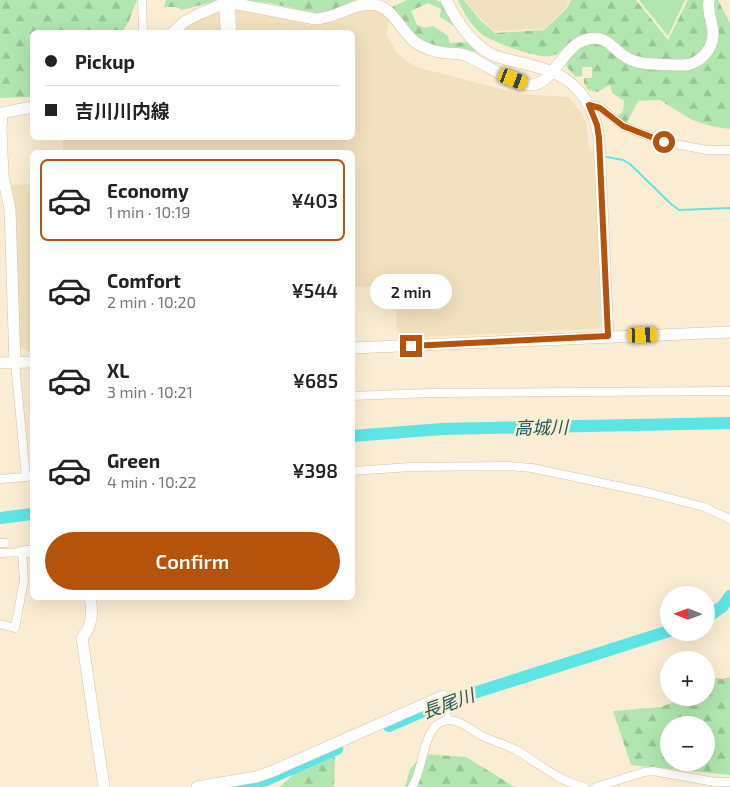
<!DOCTYPE html>
<meta charset="utf-8">
<style>
body{margin:0;font-family:"Exo 2","Noto Sans JP",sans-serif;background:#f6f6f6;color:#222;height:100vh;display:flex;flex-direction:column;font-size:19px;white-space:nowrap}
*{box-sizing:border-box;margin:0}
p{font-size:16px;color:#767676}
.icon{flex:none;width:28px;height:28px;fill:none;stroke:currentColor;stroke-width:2;stroke-linecap:round;stroke-linejoin:round}
.map{position:relative;flex:1;overflow:hidden}
.sheet{position:absolute;left:30px;top:150px;width:325px;height:450px;display:flex;flex-direction:column;background:#fff;border-radius:8px;box-shadow:0 5px 20px #0002}
.sheet>*{flex:none}
.guide{position:absolute;left:30px;top:30px;width:325px;height:110px;border-radius:8px;box-shadow:0 5px 20px #0002;display:grid;align-content:center;height:110px;padding:0 15px;background:#fff}
.needle{width:32px;rotate:271deg}
.fabs{position:absolute;left:660px;top:586px;display:grid;gap:10px}
.fabs a{display:grid;place-items:center;width:55px;height:55px;border-radius:50%;background:#fff;box-shadow:0 5px 20px #0002;font-size:25px}
.end{position:absolute;width:22px;height:22px;margin:-11px;border:6px solid #b45309;background:#fff;box-shadow:0 0 0 2px #fff}
.from{border-radius:50%}
.bubble{position:absolute;height:35px;border-radius:18px;background:#fff;box-shadow:0 5px 20px #0002;font-size:16px;font-weight:600;line-height:35px;text-align:center}
.car{position:absolute;width:15px;height:30px;margin:-15px -8px;border-radius:6px;box-shadow:0 0 4px 1px #0007;background:linear-gradient(#f5c518 24%,#345 0 40%,#f5c518 0 76%,#345 0 86%,#f5c518 0)}
.guide b{display:flex;align-items:center;gap:18px;height:48px;font-size:19px}
.guide b+b{border-top:1px solid #e0e0e0}
.guide i{width:12px;height:12px;background:#222}
ul{padding:9px 0 0;list-style:none}
li{display:flex;align-items:center;gap:15px;height:82px;margin:0 10px 8px;padding:0 5px;border:2px solid transparent;border-radius:8px}
li div{flex:1}
li b{display:block;font-size:19px}
li em{font-style:normal;font-weight:600}
li.on{border-color:#b45309}
li>.icon{width:45px;height:45px;stroke-width:1.5}
.action{display:flex;gap:10px;margin-top:auto;padding:10px 15px}
.action a{flex:1;height:58px;border-radius:30px;background:#b45309;color:#fff;font-size:20px;font-weight:600;line-height:58px;text-align:center}
.map>svg:first-child{display:block}
</style>
<div class="map">
<svg width="730" height="787" viewBox="0 0 730 787">
<defs>
<pattern id="forest-firs" width="22" height="20" patternUnits="userSpaceOnUse" patternTransform="scale(1.25)"><rect width="22" height="20" fill="#b1e6b0"/><path d="M5 1l3.5 6h-7zM16 11l3.5 6h-7z" fill="#98c596"/></pattern>
</defs>
<rect width="100%" height="100%" fill="#fbedd3"/>
<!-- built -->
<g fill="#f2e1bf">
<path d="M465 0H569L566 7 544 29 495 31 480 18Z"/>
<path d="M364 8 378 10 389 20 386 34 397 53 408 62 416 67 521 94 568 97 580 111 586 122 589 147 594 151 601 325 598 329 397 338 396 286 353 287 352 152H45V151H63V138H352V32H176L182 27 214 12 236 10 310 25 333 22Z"/>
<path d="M32 184V354L20 346 9 185Z"/>
</g>
<!-- forest -->
<g fill="url(#forest-firs)" fill-rule="evenodd">
<path d="M0 0H137L129 21 122 32H32V97L0 98Z"/>
<path d="M166 0H220L182 10 176 7H164Z"/>
<path d="M239 0H355L331 12 315 13 269 3Z"/>
<path d="M407 0H436L443 3 456 23 454 26 440 17 441 9 428 3 411 11 417 25 425 28 433 26 448 36 450 43 468 42 478 52 426 44 398 20 392 7Z"/>
<path d="M458 0H464L480 20 495 33 544 30 567 8 571 0H636L668 40 688 0H718L730 23V129L711 126 692 120 660 100 638 101 626 124 616 117 623 112 624 101 612 93 610 85 597 92 588 90 584 83V78H592V67H582V76L576 77 566 66 571 54 569 43C563 49 558 55 550 56 538 59 493 42 483 35 471 26 464 13 458 0Z"/>
<path d="M706 676 722 679 730 677V775L631 765 613 711 661 707 676 701V698H706ZM669 725H706V762H669Z"/>
<path d="M423 754 466 757 515 787H405L410 769Z"/>
<path d="M335 757 334 787H280L300 768Z"/>
</g>
<!-- garden -->
<path fill="#b1e6b0" d="M639 0H685L668 36Z"/>
<g fill="none" stroke-linecap="round" stroke-linejoin="round">
<!-- stream -->
<path stroke="#5de5e6" stroke-width="2" d="M607 157 623 160 630 164 671 204 679 210 730 208"/>
<!-- river -->
<g stroke="#5de5e6" stroke-width="12">
<path d="M352 436 442 429 730 423"/>
<path d="M0 518 32 514"/>
<path d="M706 618 723 606 730 596"/>
<path d="M389 726 435 706 458 698 669 631"/>
<path d="M232 787 266 780 337 749"/>
</g>
<defs>
<g id="street">
<path d="M142 0 143 32"/>
<path d="M231 4 232 32"/>
<path d="M223 5 225 32"/>
<path d="M589 105 600 107 623 126 664 142 707 150H730"/>
<path d="M15 363 26 477"/>
<path d="M352 396 429 393 730 391"/>
<path d="M352 471 411 467 507 466 532 468 650 493 704 507 730 519"/>
<path d="M0 479 26 477 32 475"/>
<path d="M0 543H5"/>
<path d="M0 553 22 552 24 580 15 628 0 624"/>
<path d="M443 696 447 720"/>
<path d="M412 787C423 769 422 744 433 729 436 724 443 720 449 720 461 721 470 729 480 735 492 741 504 744 516 750 538 763 559 781 584 787"/>
<path d="M596 787 644 772 653 771 715 782H730"/>
</g>
<g id="secondary">
<path d="M446 0C456 20 472 45 493 55 502 59 513 61 523 63 532 66 543 68 552 72 580 83 595 109 599 138L608 336"/>
<path d="M173 32 184 22 197 15 220 5 231 4H237L315 19C336 19 357 0 377 5 394 10 401 31 415 42 424 48 435 52 446 53 452 53 459 53 465 55 483 62 513 85 531 85 553 85 563 46 585 40 610 32 614 55 634 61 649 66 668 64 683 65 699 65 714 49 713 32 712 21 707 11 709 0"/>
<path d="M352 348 730 332"/>
<path d="M0 363 32 362"/>
<path d="M15 363 10 209 3 176 1 128 2 113 32 107"/>
<path d="M22 552 32 551"/>
<path d="M90 598C93 612 92 627 82 638L104 787"/>
<path d="M197 787 256 777 273 771 443 696"/>
</g>
</defs>
<!-- street casing -->
<use href="#street" stroke="#d1c4aa" stroke-width="9"/>
<!-- secondary casing -->
<use href="#secondary" stroke="#d1c4aa" stroke-width="12"/>
<!-- street -->
<use href="#street" stroke="#fff" stroke-width="8"/>
<!-- secondary -->
<use href="#secondary" stroke="#fff" stroke-width="11"/>
</g>
<g fill="none" stroke-linecap="round" stroke-linejoin="round">
<!-- route -->
<path stroke="#b45309" stroke-width="6" d="M411 346 608 336 599 138 597 125 589 105 600 108 623 126 664 142"/>
</g>
<g text-anchor="middle" dominant-baseline="central" stroke-width="5" stroke-linejoin="round" paint-order="stroke">
<!-- water labels -->
<g font-size="18" font-style="italic" fill="#20595a" stroke="#fbedd3">
<text transform="translate(541 427) rotate(-1)">高城川</text>
<text transform="translate(448 703) rotate(-20)">長尾川</text>
</g>
</g>
</svg>
<div class="fabs">
<a><svg class="needle" viewBox="-14 -14 28 28"><path d="M0-13l5 13h-10z" fill="#e53935"/><path d="M0 13l5-13h-10z" fill="#767676"/></svg></a>
<a>+</a>
<a>−</a>
</div>
<i class="end from" style="left:664px;top:142px"></i>
<i class="end" style="left:411px;top:346px"></i>
<div class="bubble" style="left:370px;top:274px;width:82px">2 min</div>
<i class="car" style="left:513px;top:79px;rotate:111deg"></i>
<i class="car" style="left:643px;top:335px;rotate:88deg"></i>
<div class="guide">
<b><i class="from"></i>Pickup</b>
<b><i></i>吉川川内線</b>
</div>
<section class="sheet">
<ul>
<li class="on"><svg class="icon" aria-label="car" viewBox="0 0 24 24"><path d="M5 17H2v-5l4-1 3-4h7l3 4 3 1v5h-3M9 17h6M6 11h13"/><circle cx="7" cy="17" r="2"/><circle cx="17" cy="17" r="2"/></svg><div><b>Economy</b><p>1 min · 10:19</p></div><em>¥403</em></li>
<li><svg class="icon" aria-label="car" viewBox="0 0 24 24"><path d="M5 17H2v-5l4-1 3-4h7l3 4 3 1v5h-3M9 17h6M6 11h13"/><circle cx="7" cy="17" r="2"/><circle cx="17" cy="17" r="2"/></svg><div><b>Comfort</b><p>2 min · 10:20</p></div><em>¥544</em></li>
<li><svg class="icon" aria-label="car" viewBox="0 0 24 24"><path d="M5 17H2v-5l4-1 3-4h7l3 4 3 1v5h-3M9 17h6M6 11h13"/><circle cx="7" cy="17" r="2"/><circle cx="17" cy="17" r="2"/></svg><div><b>XL</b><p>3 min · 10:21</p></div><em>¥685</em></li>
<li><svg class="icon" aria-label="car" viewBox="0 0 24 24"><path d="M5 17H2v-5l4-1 3-4h7l3 4 3 1v5h-3M9 17h6M6 11h13"/><circle cx="7" cy="17" r="2"/><circle cx="17" cy="17" r="2"/></svg><div><b>Green</b><p>4 min · 10:22</p></div><em>¥398</em></li>
</ul>
<div class="action"><a>Confirm</a></div>
</section>
</div>
